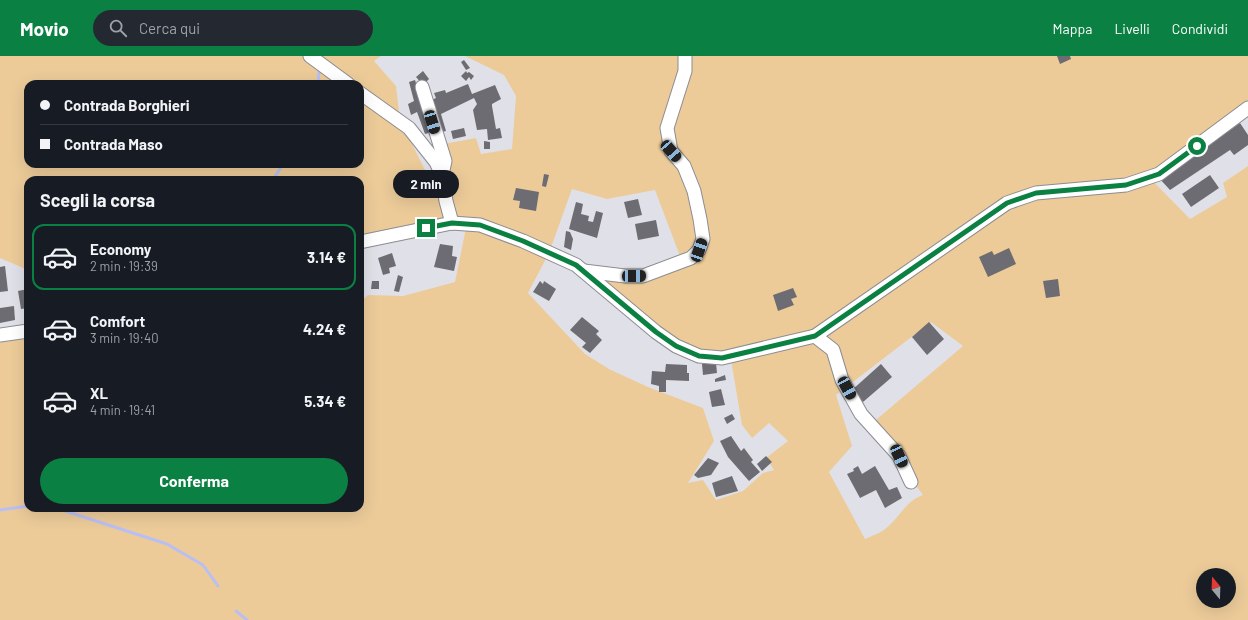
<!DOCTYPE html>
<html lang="it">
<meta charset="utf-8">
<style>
body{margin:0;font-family:Barlow,sans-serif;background:#242831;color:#f1f3f6;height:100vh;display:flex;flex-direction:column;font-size:15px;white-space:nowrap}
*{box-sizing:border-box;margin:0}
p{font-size:13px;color:#9ea1a6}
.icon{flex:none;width:22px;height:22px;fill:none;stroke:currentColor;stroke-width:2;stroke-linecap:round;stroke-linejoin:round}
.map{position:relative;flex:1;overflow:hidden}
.panel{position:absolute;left:24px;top:120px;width:340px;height:336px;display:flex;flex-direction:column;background:#171b24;border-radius:12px;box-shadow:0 4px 16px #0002}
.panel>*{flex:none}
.hud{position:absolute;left:24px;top:24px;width:340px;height:88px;border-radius:12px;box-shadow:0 4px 16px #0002;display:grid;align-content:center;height:88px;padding:0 16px;background:#171b24}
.needle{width:26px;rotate:341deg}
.buttons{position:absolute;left:1196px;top:512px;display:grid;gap:8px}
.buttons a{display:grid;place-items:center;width:40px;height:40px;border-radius:50%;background:#171b24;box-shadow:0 4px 16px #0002;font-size:20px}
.end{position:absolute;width:18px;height:18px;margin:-9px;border:5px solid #0b8043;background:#fff;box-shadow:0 0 0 2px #fff}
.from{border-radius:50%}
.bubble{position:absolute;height:28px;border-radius:14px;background:#171b24;box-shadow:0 4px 16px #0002;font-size:13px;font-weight:700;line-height:28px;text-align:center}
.car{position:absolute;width:12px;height:24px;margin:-12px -6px;border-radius:5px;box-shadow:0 0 3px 1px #0007;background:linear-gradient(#222 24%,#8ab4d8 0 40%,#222 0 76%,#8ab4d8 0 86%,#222 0)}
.hud b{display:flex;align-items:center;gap:14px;height:38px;font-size:15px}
.hud b+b{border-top:1px solid #363941}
.hud i{width:10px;height:10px;background:#f1f3f6}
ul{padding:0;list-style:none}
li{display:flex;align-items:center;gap:12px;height:66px;margin:0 8px 6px;padding:0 8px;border:2px solid transparent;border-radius:12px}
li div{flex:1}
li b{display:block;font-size:15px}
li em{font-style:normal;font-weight:700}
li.selected{border-color:#0b8043}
li>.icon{width:36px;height:36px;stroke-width:1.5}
h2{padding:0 16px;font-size:18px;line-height:48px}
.action{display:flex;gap:8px;margin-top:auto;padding:8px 16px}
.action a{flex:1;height:46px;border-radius:24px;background:#0b8043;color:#fff;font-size:16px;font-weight:700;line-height:46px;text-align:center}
header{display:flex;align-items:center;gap:24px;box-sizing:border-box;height:56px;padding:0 20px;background:#0b8043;color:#fff}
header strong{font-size:19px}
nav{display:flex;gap:22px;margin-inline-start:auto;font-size:14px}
.search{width:280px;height:36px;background:#242831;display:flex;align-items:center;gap:10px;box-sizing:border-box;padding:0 14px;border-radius:22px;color:#9ea1a6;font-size:15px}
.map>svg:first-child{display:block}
</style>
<header>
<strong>Movio</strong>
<div class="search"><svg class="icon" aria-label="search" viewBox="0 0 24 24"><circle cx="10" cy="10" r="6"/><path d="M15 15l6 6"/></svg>Cerca qui</div>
<nav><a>Mappa</a><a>Livelli</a><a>Condividi</a></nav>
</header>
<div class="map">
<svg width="1248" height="564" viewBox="0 0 1248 564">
<rect width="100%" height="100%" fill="#e0e1e8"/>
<!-- green -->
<path fill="#eccb99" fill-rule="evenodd" d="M0 0H381L374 5 396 30 400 64 427 118 444 111V88L476 82 481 98 512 93 516 40 504 19 465 0H1248V51L1148 120 1190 163 1227 141 1223 127 1248 110V564H0V287L10 277 28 272V452H360V246L368 239 403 240 455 226 467 167 360 184V124H28V214L0 202ZM28 28H360V108H28ZM572 133 607 143 655 134 683 208 607 221 610 236 683 294 730 298 742 369 752 382 769 367 788 385 766 402 774 414 763 417 743 435 716 444 703 424 688 427 714 385 703 352 648 331 609 313 585 298 528 237 549 197ZM931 266 963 290 870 369 923 439C905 445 899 463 885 473 879 478 871 480 865 483L829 416 852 390 836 339ZM1203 519H1229V545H1203Z"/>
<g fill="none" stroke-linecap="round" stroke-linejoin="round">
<!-- stream -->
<g stroke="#b9bff4" stroke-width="3">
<path d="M318 28 319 15"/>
<path d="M273 124 283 108"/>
<path d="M56 452 167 488 203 509 218 530"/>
<path d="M0 454 28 450"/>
<path d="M236 555 247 564"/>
</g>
</g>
<!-- building -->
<g fill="#6c6c72">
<path d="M1057 0H1070L1071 3 1060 8Z"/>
<path d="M464 4 470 12 466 14 461 6Z"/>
<path d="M423 15 429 23 423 29 416 21Z"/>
<path d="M466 15 467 17 469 16 474 20 471 24 469 21 466 25 461 20Z"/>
<path d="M415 24 432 76 425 78 417 56 411 59 408 48 414 45 409 26Z"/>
<path d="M468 28 472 38 495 29 501 43 492 48V50L496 73 500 72 502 82 488 84 487 73 477 74 473 54 477 48 474 42 441 58 446 75 438 77 427 46 436 42 434 37 445 34 446 37Z"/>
<path d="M1240 67 1248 79V89L1234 99 1230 94 1170 134 1159 122Z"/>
<path d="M464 72 466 80 453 83 451 75Z"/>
<path d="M484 85 490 86V93H484Z"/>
<path d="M544 118 549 119 546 131 542 130Z"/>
<path d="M1210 119 1219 132 1191 151 1182 138Z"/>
<path d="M516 132 539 136 536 155 519 152 520 145 513 144Z"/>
<path d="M638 143 642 159 628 162 624 146Z"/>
<path d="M576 146 583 148 581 158 589 160 588 165 593 166 596 155 603 157 597 182 569 173Z"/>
<path d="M656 164 659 180 638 184 635 168Z"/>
<path d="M566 175 570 176 573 183 571 194 564 191Z"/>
<path d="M440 188 453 190 452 200 457 201 454 215 434 211Z"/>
<path d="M1009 192 1016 208 988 221 979 201 992 195 994 199Z"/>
<path d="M392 197 396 210 389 212 390 217 383 219 378 202Z"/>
<path d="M5 210 8 235 0 236V211Z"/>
<path d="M398 219 403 221 399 236 394 235Z"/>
<path d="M1058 223 1060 240 1046 242 1043 225Z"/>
<path d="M372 225H379V233H371Z"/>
<path d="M540 225 543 228 544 225 556 233 549 245 533 236Z"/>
<path d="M793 232 797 241 791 243 794 249 778 255 773 239Z"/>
<path d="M28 233V252L21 253 18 235Z"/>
<path d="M14 250 15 264 0 267V252Z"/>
<path d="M582 261 599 275 596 278 602 284 590 297 582 291 586 287 570 274Z"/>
<path d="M929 266 944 283 927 299 912 281Z"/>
<path d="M716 307 717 317 703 319 702 308Z"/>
<path d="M666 308 687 309V317H689V325L666 324V336H659V330L651 328 652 315 665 316Z"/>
<path d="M881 308 892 321 863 346 852 334Z"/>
<path d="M725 319 726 324 715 326V323Z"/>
<path d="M721 333 725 349 712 351 709 336Z"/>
<path d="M732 358 735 363 727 368 724 362Z"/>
<path d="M731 380 741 395 744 392 753 404 751 406 760 416 749 425 728 401 720 385Z"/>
<path d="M766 400 772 406 762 415 757 408Z"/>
<path d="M708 402 719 407 711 419 698 422 694 419Z"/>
<path d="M858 410 862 418 875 410 889 434 897 431 902 442 885 452 876 434 860 442 847 418 854 415 853 413Z"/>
<path d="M732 420 738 435 716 441 712 427Z"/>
</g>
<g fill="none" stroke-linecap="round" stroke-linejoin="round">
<defs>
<g id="minor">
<path d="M310 0 348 28"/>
<path d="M422 31 445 105 442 119 446 145 452 167"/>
<path d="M360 37 409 72 436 106 442 119"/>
<path d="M360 186 452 167 480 169 523 185 576 209 656 276 676 290 699 300 722 302 815 280 1007 147 1036 137 1126 129 1159 118 1248 52"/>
<path d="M584 215 625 220H643L691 202 699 194 703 183 700 163 694 135 684 110 671 95 667 72 685 15V0"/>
<path d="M0 279 28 275"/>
<path d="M815 280 833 294 842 324 861 358 899 400 911 426"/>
</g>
</defs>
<!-- minor casing -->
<use href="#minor" stroke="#8c8c92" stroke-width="15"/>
<!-- minor -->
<use href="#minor" stroke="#fff" stroke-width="13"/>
</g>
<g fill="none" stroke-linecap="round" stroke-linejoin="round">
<!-- route -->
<path stroke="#0b8043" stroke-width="5" d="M426 172 452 167 480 169 523 185 576 209 656 276 676 290 699 300 722 302 815 280 1007 147 1036 137 1126 129 1159 118 1197 90"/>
</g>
</svg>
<div class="buttons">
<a><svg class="needle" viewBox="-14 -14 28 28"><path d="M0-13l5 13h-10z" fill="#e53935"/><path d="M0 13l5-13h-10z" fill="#9ea1a6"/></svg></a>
</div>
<i class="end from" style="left:1197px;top:90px"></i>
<i class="end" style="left:426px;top:172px"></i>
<div class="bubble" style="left:393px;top:114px;width:66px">2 min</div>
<i class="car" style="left:432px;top:66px;rotate:163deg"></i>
<i class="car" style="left:671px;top:95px;rotate:139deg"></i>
<i class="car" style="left:699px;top:194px;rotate:19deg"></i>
<i class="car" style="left:634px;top:220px;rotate:89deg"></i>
<i class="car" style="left:847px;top:332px;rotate:152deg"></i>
<i class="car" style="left:899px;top:400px;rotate:155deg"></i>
<div class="hud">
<b><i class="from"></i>Contrada Borghieri</b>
<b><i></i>Contrada Maso</b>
</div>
<section class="panel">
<h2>Scegli la corsa</h2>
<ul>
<li class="selected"><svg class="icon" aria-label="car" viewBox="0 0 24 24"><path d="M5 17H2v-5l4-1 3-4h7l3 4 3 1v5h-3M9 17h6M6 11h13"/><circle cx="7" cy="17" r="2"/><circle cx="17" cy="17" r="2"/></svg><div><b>Economy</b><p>2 min · 19:39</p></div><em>3.14 €</em></li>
<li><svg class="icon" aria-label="car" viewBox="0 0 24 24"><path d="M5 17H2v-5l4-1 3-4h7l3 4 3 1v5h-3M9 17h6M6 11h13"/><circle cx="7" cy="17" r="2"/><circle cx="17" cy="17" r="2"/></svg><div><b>Comfort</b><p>3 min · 19:40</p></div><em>4.24 €</em></li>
<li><svg class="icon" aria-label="car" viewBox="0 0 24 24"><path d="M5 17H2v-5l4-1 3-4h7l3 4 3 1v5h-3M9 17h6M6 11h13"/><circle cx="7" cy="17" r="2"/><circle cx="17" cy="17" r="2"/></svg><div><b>XL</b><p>4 min · 19:41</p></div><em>5.34 €</em></li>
</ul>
<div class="action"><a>Conferma</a></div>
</section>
</div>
